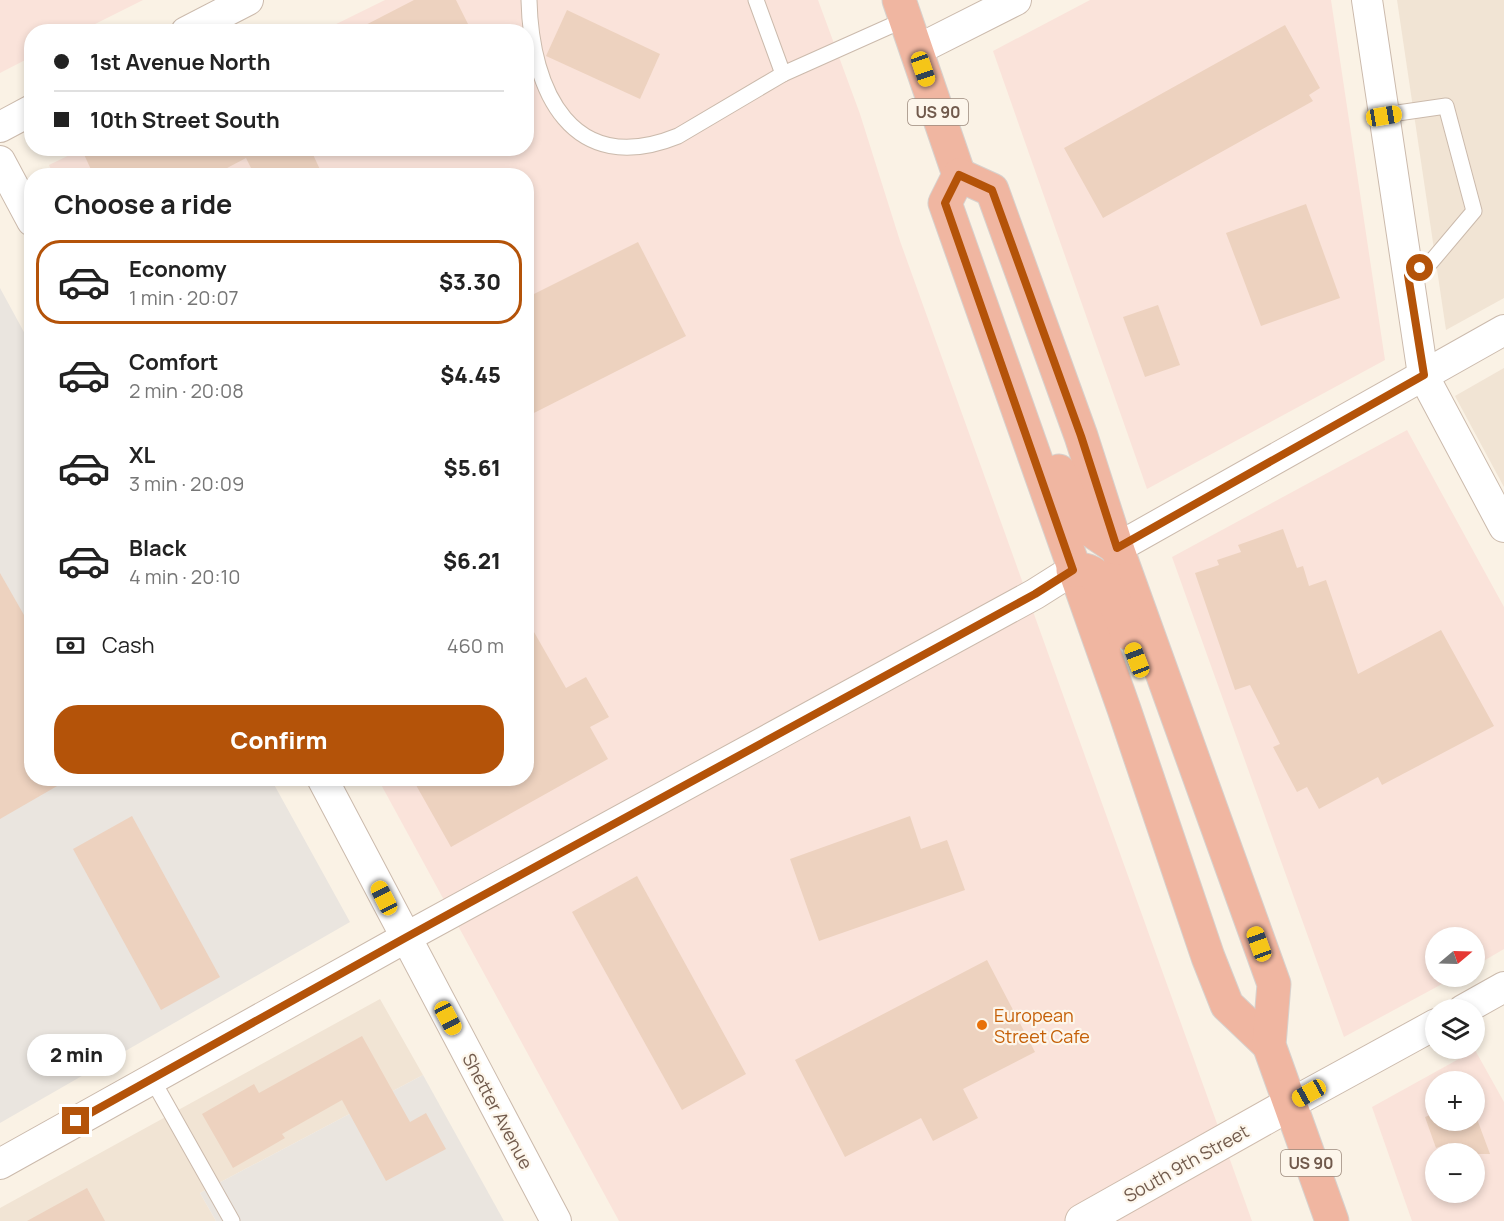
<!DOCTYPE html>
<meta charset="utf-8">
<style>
body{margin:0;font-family:Manrope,sans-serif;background:#f6f6f6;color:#222;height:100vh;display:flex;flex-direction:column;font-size:22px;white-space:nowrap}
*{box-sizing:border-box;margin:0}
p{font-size:20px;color:#767676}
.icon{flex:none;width:33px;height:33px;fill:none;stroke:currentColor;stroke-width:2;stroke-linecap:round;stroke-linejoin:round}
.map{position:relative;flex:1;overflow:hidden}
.details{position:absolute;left:24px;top:168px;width:510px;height:618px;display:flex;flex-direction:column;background:#fff;border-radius:24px;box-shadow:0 3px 9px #0003}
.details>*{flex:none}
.guide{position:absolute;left:24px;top:24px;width:510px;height:132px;border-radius:24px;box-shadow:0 3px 9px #0003;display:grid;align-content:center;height:132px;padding:0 30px;background:#fff}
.needle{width:39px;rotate:71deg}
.controls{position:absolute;left:1425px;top:927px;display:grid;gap:12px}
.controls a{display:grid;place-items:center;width:60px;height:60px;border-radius:50%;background:#fff;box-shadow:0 3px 9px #0003;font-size:30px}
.end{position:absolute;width:27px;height:27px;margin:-14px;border:8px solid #b45309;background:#fff;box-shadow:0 0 0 3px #fff}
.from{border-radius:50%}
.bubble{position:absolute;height:42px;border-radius:21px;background:#fff;box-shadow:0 3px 9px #0003;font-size:20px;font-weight:800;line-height:42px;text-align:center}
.car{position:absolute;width:18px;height:36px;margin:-18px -9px;border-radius:8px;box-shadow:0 0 4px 2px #0007;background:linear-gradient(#f5c518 24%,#345 0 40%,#f5c518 0 76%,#345 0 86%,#f5c518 0)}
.guide b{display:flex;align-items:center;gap:21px;height:57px;font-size:22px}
.guide b+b{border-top:2px solid #e0e0e0}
.guide i{width:15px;height:15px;background:#222}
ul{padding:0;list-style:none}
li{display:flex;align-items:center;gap:18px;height:84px;margin:0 12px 9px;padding:0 18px;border:3px solid transparent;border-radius:24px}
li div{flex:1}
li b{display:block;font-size:22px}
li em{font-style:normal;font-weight:800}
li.on{border-color:#b45309}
li>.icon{width:54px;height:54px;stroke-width:1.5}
h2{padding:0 30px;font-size:27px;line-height:72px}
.pay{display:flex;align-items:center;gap:15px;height:66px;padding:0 30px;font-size:22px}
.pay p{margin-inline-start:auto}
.cta{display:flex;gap:12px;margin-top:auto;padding:12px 30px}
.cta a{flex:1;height:69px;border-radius:24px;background:#b45309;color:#fff;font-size:24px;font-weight:800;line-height:69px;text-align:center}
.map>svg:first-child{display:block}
</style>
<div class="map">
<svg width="1504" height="1221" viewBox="0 0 1504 1221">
<rect width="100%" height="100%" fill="#faf2e5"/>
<!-- residential -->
<g fill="#f1e4d4">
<path d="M1397 0H1504V298L1446 330Z"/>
<path d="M1504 368V487L1455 396Z"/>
<path d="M380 999 423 1075 200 1193 216 1221H0V1208Z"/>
</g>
<!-- commercial -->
<g fill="#fae3da" fill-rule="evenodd">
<path d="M0 0H143L81 31 32 32 31 57 0 73Z"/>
<path d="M385 0H818L860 114 900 241 1252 1221H619L378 779 526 778V176H54L49 165 84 148H526V32L322 31Z"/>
<path d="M1090 0H1331L1385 360 1147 489 993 51Z"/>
<path d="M1407 430 1504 607V949L1475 966 1474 938H1436V976L1455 977 1344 1037 1172 557Z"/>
<path d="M1475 1050 1504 1102V1221H1412L1372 1107ZM1436 1082H1474V1120H1436ZM1436 1154H1474V1192H1436Z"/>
</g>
<!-- industrial -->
<g fill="#eae5df">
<path d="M0 288 31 345 32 778 271 779 350 922 0 1123Z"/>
<path d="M423 1075 504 1221H216L200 1193Z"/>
</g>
<!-- building -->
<g fill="#edd2bf">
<path d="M414 0H456L472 32H352Z"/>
<path d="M567 10 660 54 640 99 546 56Z"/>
<path d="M1285 25 1320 88 1309 95 1313 101 1103 218 1064 148Z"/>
<path d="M81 148H310L323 176H255L246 158 212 176H94Z"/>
<path d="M1306 204 1340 298 1261 326 1226 233Z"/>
<path d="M638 242 686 336 526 417V298Z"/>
<path d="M1158 305 1180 365 1145 377 1123 317Z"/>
<path d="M1283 529 1297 568 1303 566 1309 586 1326 580 1358 674 1441 630 1494 726 1382 785 1378 777 1319 809 1307 787 1297 792 1273 747 1280 744 1250 685 1235 690 1195 573 1219 565 1217 560 1241 552 1238 545Z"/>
<path d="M0 573 32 629V778H71L0 819Z"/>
<path d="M526 618 566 688 586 677 609 717 590 727 608 759 451 847 412 778H526Z"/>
<path d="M132 816 220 977 161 1010 73 849Z"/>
<path d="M910 816 921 849 947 840 965 890 819 941 790 859Z"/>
<path d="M637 876 746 1074 682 1110 572 912Z"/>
<path d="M987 960 1035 1052 963 1089 978 1118 933 1141 921 1118 845 1157 795 1060Z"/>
<path d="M362 1036 410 1122 426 1113 446 1149 386 1181 342 1100 282 1134 285 1138 233 1168 202 1114 254 1084 259 1093Z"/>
<path d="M1474 1111 1490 1154H1453L1449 1143 1436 1148 1425 1117 1436 1113V1120H1474Z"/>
<path d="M87 1188 105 1221H27Z"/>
</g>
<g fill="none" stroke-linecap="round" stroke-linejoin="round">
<defs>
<g id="lane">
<path d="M529 0C531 91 572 179 678 136L783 74"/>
<path d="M756 0 783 74 906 19"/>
<path d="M1384 115 1446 106 1474 211 1431 262 1408 275"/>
<path d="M152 1079 232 1221"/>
</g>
<g id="street">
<path d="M1367 0 1423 375 1504 527"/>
<path d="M186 32 248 0"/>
<path d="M917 50 1016 0"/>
<path d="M0 127 32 110"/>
<path d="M0 161 32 221"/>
<path d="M1117 548 1504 330"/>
<path d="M322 778 556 1221"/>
<path d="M1463 1010 1504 987"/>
<path d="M1290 1104 1436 1024"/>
<path d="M0 1164 405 938 1035 594 1073 570"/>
</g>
<path id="secondary" d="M1082 1221 1290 1104"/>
<g id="highway">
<path d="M899 0 959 175 945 203 1124 709 1208 957 1227 1005 1269 1045"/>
<path d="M959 175 992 190 1081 436 1117 548 1274 984 1269 1045 1332 1221"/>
<path d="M1059 471 1073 507 1092 531 1117 548"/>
<path d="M1073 570C1077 570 1084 569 1088 571 1109 579 1120 614 1127 633"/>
</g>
</defs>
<!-- lane casing -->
<use href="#lane" stroke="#cbbaac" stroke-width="17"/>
<!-- street casing -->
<use href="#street" stroke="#cbbaac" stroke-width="32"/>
<!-- secondary casing -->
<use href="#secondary" stroke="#cfbcad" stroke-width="35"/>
<!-- highway casing -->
<use href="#highway" stroke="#d7d1cd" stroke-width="35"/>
<!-- lane -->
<use href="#lane" stroke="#fff" stroke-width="15"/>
<!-- street -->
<use href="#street" stroke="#fff" stroke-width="30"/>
<!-- secondary -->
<use href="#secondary" stroke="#fff" stroke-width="33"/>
<!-- highway -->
<use href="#highway" stroke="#f0b6a1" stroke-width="33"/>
</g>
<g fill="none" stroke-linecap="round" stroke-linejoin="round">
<!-- route -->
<path stroke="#b45309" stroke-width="8" d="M76 1121 405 938 1035 594 1073 570 945 203 959 175 992 190 1081 436 1117 548 1424 375 1408 275 1420 268"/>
</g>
<!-- markers -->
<circle fill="#e8710a" stroke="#fdf6eb" stroke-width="2" cx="982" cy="1025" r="6"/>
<g text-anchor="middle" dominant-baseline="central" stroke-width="4.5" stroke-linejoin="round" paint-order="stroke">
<!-- shield labels -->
<g fill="#fdf6eb" stroke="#9b897c" stroke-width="1.5">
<rect x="908" y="99" width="60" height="26" rx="4.5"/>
<rect x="1281" y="1150" width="60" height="26" rx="4.5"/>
</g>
<g font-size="16" font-weight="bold" fill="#715a4c">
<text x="938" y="112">US 90</text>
<text x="1311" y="1163">US 90</text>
</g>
<!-- food labels -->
<g font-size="18" fill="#c56008" stroke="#fdf6eb" text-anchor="start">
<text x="994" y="1015">European<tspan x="994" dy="21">Street Cafe</tspan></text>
</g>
<!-- street labels -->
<g font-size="18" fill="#715a4c" stroke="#fdf6eb">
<text transform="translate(498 1111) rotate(62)">Shetter Avenue</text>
<text transform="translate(1186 1163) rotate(-29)">South 9th Street</text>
</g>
</g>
</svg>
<div class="controls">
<a><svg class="needle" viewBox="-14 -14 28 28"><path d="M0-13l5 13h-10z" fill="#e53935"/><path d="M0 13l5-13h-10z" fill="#767676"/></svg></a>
<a><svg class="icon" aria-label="layers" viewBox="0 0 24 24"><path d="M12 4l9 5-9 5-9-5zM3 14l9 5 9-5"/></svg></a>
<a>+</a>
<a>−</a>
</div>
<i class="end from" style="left:1420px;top:268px"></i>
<i class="end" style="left:76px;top:1121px"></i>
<div class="bubble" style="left:27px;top:1034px;width:99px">2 min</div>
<i class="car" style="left:923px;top:69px;rotate:161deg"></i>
<i class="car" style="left:1384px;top:116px;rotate:81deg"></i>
<i class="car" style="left:1137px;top:660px;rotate:339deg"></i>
<i class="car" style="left:384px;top:898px;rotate:333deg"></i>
<i class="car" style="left:1259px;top:944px;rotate:340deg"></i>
<i class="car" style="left:448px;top:1018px;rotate:152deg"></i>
<i class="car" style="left:1309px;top:1093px;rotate:241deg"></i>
<div class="guide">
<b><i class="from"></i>1st Avenue North</b>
<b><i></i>10th Street South</b>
</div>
<section class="details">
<h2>Choose a ride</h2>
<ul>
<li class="on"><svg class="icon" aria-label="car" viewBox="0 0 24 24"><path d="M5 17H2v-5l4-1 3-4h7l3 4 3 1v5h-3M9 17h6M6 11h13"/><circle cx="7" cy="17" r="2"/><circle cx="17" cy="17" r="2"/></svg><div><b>Economy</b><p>1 min · 20:07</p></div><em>$3.30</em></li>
<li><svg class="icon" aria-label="car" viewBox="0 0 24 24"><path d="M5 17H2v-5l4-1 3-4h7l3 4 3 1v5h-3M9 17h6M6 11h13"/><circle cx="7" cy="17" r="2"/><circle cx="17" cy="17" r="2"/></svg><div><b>Comfort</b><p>2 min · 20:08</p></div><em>$4.45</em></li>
<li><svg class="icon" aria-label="car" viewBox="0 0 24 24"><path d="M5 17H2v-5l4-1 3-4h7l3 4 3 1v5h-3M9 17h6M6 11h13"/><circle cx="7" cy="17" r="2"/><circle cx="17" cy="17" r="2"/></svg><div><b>XL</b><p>3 min · 20:09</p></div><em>$5.61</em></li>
<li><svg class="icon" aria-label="car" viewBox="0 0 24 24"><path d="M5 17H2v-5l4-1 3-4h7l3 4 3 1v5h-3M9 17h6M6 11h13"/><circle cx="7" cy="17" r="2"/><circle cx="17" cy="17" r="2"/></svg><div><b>Black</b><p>4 min · 20:10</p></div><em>$6.21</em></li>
</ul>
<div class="pay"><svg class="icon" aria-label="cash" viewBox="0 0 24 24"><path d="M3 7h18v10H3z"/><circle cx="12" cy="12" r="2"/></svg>Cash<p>460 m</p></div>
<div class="cta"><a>Confirm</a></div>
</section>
</div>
